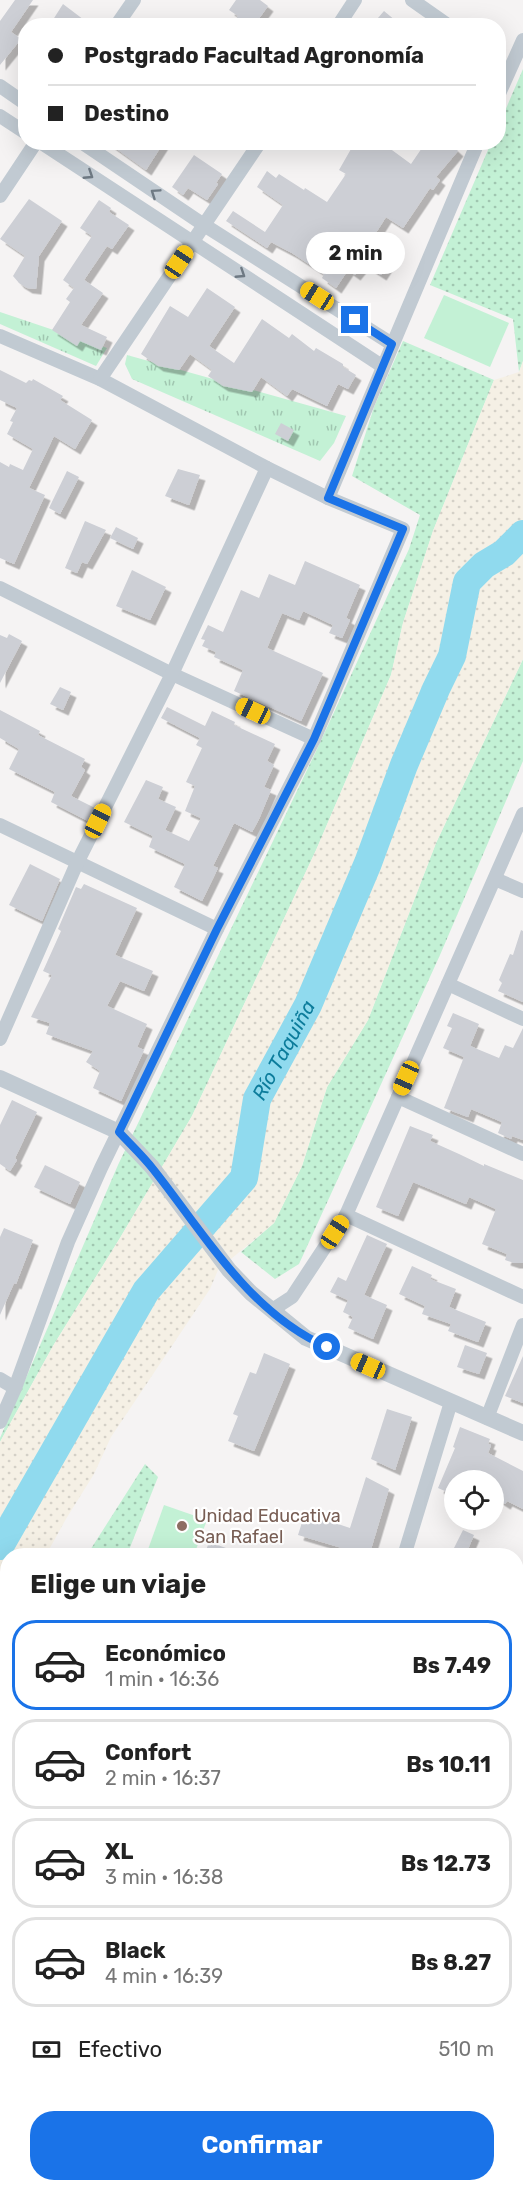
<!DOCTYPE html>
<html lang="es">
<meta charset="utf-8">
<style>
body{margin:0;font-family:Rubik,sans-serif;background:#f2f2f2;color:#222;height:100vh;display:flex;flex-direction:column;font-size:22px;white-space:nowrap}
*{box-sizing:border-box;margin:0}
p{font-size:20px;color:#767676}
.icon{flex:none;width:33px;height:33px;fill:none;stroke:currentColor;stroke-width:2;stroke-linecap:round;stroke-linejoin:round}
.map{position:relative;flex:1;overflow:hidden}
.details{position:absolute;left:0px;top:1548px;width:524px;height:644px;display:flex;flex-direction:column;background:#fff;border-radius:24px 24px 0 0;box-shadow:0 6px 24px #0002}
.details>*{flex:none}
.hud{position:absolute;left:18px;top:18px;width:488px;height:132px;border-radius:24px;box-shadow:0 6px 24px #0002;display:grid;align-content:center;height:132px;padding:0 30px;background:#fff}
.controls{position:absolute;left:444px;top:1470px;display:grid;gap:12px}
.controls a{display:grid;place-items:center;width:60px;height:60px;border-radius:50%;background:#fff;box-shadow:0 6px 24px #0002;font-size:30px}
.end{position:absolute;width:27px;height:27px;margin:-14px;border:8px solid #1a73e8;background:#fff;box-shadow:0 0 0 3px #fff}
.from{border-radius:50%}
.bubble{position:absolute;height:42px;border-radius:21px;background:#fff;box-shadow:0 6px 24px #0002;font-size:20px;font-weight:700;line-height:42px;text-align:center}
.car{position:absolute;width:18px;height:36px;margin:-18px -9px;border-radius:8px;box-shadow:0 0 4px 2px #0007;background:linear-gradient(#f5c518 24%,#345 0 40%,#f5c518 0 76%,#345 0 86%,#f5c518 0)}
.hud b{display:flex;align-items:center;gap:21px;height:57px;font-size:22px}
.hud b+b{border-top:2px solid #e0e0e0}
.hud i{width:15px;height:15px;background:#222}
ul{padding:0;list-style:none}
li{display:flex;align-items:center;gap:18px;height:90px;margin:0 12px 9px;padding:0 18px;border:3px solid #e0e0e0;border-radius:24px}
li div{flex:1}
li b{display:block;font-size:22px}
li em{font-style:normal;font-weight:700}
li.on{border-color:#1a73e8}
li>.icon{width:54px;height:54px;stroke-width:1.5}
h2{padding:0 30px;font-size:27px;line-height:72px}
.pay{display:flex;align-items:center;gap:15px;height:66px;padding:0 30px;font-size:22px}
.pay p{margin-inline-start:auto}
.action{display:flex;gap:12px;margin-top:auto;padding:12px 30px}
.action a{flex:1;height:69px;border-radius:24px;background:#1a73e8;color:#fff;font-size:24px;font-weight:700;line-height:69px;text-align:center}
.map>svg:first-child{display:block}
</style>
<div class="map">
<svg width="523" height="2191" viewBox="0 0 523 2191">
<defs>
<pattern id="grass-dots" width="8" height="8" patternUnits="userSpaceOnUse" patternTransform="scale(1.5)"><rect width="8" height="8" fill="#c3f1d5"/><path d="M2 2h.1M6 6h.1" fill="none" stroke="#a0c6b0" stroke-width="1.8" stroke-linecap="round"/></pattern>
<pattern id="sand-dots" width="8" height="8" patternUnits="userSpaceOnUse" patternTransform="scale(1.5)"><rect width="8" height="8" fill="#f5f0e5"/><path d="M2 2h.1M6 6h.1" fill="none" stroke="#d4d0c7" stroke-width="1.8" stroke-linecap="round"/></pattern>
<pattern id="park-tufts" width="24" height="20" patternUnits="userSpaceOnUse" patternTransform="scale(1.5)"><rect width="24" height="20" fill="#c3f1d5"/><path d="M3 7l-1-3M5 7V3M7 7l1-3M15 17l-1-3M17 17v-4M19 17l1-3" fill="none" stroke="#a0c6b0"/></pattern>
<filter id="shadow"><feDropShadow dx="5.5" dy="5.5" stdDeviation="0" flood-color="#0004"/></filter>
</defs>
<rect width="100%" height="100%" fill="#f5f3f3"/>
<!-- grass -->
<g fill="url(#grass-dots)">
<path d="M523 69V361L519 372 513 319 430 285 491 143 498 142V127Z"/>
<path d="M403 341 494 380 433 531 403 623 391 675 317 848 192 1116 120 1238 53 1346 0 1442V1438L118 1165 318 747 409 549 420 515 352 476 374 407Z"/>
<path d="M523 659V761L440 955 299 1264 275 1279 241 1252 274 1223 302 1166 327 1087 368 1020 436 843Z"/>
<path d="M145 1464 158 1477 127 1555H87Z"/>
</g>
<!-- sand -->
<path fill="url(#sand-dots)" d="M523 361V659L436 843 368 1020 327 1087 302 1166 274 1223 218 1270 210 1289 111 1437 94 1474 66 1519 46 1555 8 1556 7 1628 0 1642V1442L53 1346 120 1238 192 1116 317 848 391 675 403 623 433 531 494 380 519 372Z"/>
<!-- park -->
<g fill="url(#park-tufts)">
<path d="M0 312 107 348 96 366 0 324Z"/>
<path d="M127 355 346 416 334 443 320 461 132 379 125 364Z"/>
</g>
<!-- garden -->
<g fill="#c3f1d5">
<path d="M444 295 509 323 490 367 424 338Z"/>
<path d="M164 1505 207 1520 194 1555H146Z"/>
</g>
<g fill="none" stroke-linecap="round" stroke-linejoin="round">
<!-- river -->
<path stroke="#90daee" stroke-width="28" id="s1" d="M0 1546 146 1291 244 1178 257 1099 308 1005 368 863 404 765 436 689 452 656 467 582 484 565 504 553 523 534"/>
</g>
<!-- building -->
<g fill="#cdcfd5" filter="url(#shadow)">
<path d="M15 0H33L11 32 21 39 0 65V21Z"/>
<path d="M236 0H260L268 6 255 24 250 20 246 26H231L238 16 229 10Z"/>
<path d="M63 4 92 26H49Z"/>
<path d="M384 11 402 26H371Z"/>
<path d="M107 142H164L146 170Z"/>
<path d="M355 142H381L411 164 426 142H448L458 151 436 177 440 180 433 190 430 188 403 228 386 217 370 242 393 257 381 275 364 264 355 275 348 270 336 288 322 278 324 274 292 253 271 242 267 248 226 221 233 211 265 232 283 205 257 187 267 171 276 178 279 174 304 190 305 188 327 202 346 174 339 170Z"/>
<path d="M194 155 222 174 216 183 218 184 207 200 188 188 183 195 172 187Z"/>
<path d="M29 199 62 221 39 256 36 289 27 288 19 283 13 276 25 256 0 239Z"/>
<path d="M99 200 111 208 109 212 129 225 112 249 107 246 84 280 103 293 81 325 107 337 101 350 80 341 77 346 52 330 70 302 66 299 74 288 63 280 92 236 80 228Z"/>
<path d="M207 288 235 307 209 346 234 363 262 319 289 338 292 334 314 351 316 348 343 364V367L356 375 348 389 338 384 327 406 292 389 287 396 261 377 252 392 223 386 208 376 212 370 190 354 179 370 158 366 141 354 170 306 188 317Z"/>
<path d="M0 370 26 383 29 380 32 381 33 379 63 396 60 400 92 420 75 449 54 436 29 488 45 495 14 564 0 558V462L9 467 10 464 23 470 33 449 7 434 13 422 10 421 17 408 0 400Z"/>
<path d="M281 423 294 430 288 441 275 434Z"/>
<path d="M178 469 200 475 189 505 165 496Z"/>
<path d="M67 471 79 477 60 514 49 508Z"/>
<path d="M85 521 106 530 87 564 82 562 77 573 65 568Z"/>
<path d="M116 527 138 538 133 549 110 538Z"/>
<path d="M305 561 360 585 346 618 350 620 342 638 329 633 333 625 303 611 299 620 282 613 267 648 323 673 301 721 234 691 243 670 214 657 216 652 202 646 205 640 201 639 208 625 223 632 241 590 259 598 269 574 295 585Z"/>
<path d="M132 570 166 587 150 620 116 606Z"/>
<path d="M9 634 22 641 0 683V635L7 638Z"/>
<path d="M60 687 71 692 63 710 50 704Z"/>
<path d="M167 707 205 726 212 711 235 722 234 725 275 744 267 761 274 765 264 787 271 790 259 819 252 832 234 823 213 866 218 868 202 901 174 887 185 864 149 847 153 836 124 822 146 780 163 787 158 799 176 807 165 830 189 841 201 818 185 811 195 786 186 782 202 748 196 745 200 738 161 718Z"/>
<path d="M0 710 40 731 38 735 85 759 81 767 85 770 71 796 95 808 88 821 51 802 55 792 9 769 19 749 0 738Z"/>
<path d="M30 864 60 879 42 921 9 905Z"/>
<path d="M84 884 137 908 115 955 153 971 144 991 120 981 107 1006 147 1024 137 1047 144 1050 121 1101 93 1088 100 1071 86 1062 93 1051 46 1034 50 1023 31 1017 52 975 43 971 61 931 58 929 76 887 81 889Z"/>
<path d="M521 930 523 931V1002L498 991 502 983 499 980 510 954 513 955Z"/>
<path d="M453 1013 479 1024 470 1046 499 1058 505 1045 513 1048 523 1028V1140L512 1136 511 1139 498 1133 502 1122 471 1109 468 1117 444 1108 464 1057 443 1048 452 1028 447 1026Z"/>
<path d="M12 1100 37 1112 15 1158 17 1160 10 1171 0 1164V1125Z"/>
<path d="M410 1126 433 1135 430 1141 459 1154 484 1166V1164L523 1180V1263H514L505 1260 507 1254 482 1244 496 1209 469 1197 466 1204 413 1182 398 1216 376 1207Z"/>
<path d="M45 1165 80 1182 70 1204 34 1187Z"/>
<path d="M4 1228 33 1240 16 1284 14 1283 0 1315V1237Z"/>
<path d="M367 1235 387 1244 364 1295 387 1305 373 1339 348 1328 353 1317 343 1312 348 1300 330 1292 338 1277 346 1281Z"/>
<path d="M412 1266 432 1275 430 1279 456 1289 449 1307 486 1322 478 1342 448 1331 451 1324 422 1314 425 1306 399 1294Z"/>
<path d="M465 1345 487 1353 479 1374 457 1367Z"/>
<path d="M264 1353 290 1364 254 1451 228 1441 238 1416 233 1414 250 1372 256 1374Z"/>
<path d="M523 1356V1403L505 1396Z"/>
<path d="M387 1409 412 1417 395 1470 371 1459Z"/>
<path d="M460 1427 490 1439 488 1444 491 1445 488 1453 523 1471V1509L507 1501 505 1504 494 1497V1480H454V1495L438 1488 455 1448 453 1447Z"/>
<path d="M366 1477 389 1489 369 1556 298 1535 305 1513 350 1528Z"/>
<path d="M463 1530 474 1535 465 1556H450Z"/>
<path d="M209 1542 243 1554V1556H204Z"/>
</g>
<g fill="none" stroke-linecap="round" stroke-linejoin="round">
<!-- minor -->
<g stroke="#c1cad2" stroke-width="14">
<path d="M412 0 449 26"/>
<path d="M116 26 134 0"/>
<path d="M338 26 355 0"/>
<path d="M0 86 26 104"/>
<path d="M498 96 523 40"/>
<path d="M0 116 26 133"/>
<path d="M40 142 382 366"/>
<path d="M81 142 204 225 392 344"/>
<path d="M0 196 36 142"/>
<path d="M0 336 100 379 267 468 328 498 403 529 314 739 217 929 101 1168 68 1242 15 1388 0 1422"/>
<path d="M100 379 260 142"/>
<path d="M328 498 478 142"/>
<path d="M0 588 172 674 314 739"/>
<path d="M0 825 217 929"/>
<path d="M495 879 523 891"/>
<path d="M448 984 523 1019"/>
<path d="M0 1039 77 863 172 674 267 468"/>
<path d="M398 1097 523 1154"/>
<path d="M346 1215 523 1297"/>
<path d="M272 1310 292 1297 346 1215 523 814"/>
<path d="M0 1379 15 1388"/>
<path d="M487 1418 523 1325"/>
<path d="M404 1556 451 1402"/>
<path d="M516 1669 523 1673"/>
<path d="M0 1674 8 1662"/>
<path d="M516 1927 523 1930"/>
<path d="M516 2044 523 2022"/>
<path d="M0 2069 7 2046"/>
<path d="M167 2191 169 2184"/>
<path d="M198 2191 200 2184"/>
<path d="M468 2191 470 2184"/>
</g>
<!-- tertiary -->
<path stroke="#c1cad2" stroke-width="16" d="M0 1078 119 1132 152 1167 229 1270 251 1293 306 1338 523 1433"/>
<!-- secondary -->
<g stroke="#c1cbd6" stroke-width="20">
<path d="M0 2019 8 2022"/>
<path d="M0 2043 8 2046"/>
<path d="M280 2184 291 2191"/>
<path d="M323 2184 334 2191"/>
</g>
</g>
<!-- one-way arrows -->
<defs><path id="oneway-chevron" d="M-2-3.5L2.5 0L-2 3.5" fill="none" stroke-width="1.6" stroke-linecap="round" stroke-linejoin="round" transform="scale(1.5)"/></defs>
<g stroke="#6e7983">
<use href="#oneway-chevron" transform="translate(89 175) rotate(33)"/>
<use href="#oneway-chevron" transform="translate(155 193) rotate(-146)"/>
<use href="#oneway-chevron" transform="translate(241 274) rotate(33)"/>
</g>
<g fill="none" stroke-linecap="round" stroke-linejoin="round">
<!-- route -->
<path stroke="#1a73e8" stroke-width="8" d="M327 1347C249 1313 204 1233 153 1169 143 1156 130 1144 119 1132L217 929 314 739 403 529 328 498 392 344 355 320"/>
</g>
<!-- markers -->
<circle fill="#8d6e63" stroke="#fff" stroke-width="2" cx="182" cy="1526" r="6"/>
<g text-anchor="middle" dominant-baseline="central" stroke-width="4.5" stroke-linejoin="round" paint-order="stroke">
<!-- education labels -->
<g font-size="18" fill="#785e54" stroke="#fff" text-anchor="start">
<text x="194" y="1516">Unidad Educativa<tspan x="194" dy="21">San Rafael</tspan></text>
</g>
<!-- water labels -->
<g font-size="20" font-style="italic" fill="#0c7c9b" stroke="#fff">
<text stroke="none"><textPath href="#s1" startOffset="579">Río Taquiña</textPath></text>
</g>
</g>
</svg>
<div class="controls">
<a><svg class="icon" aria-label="locate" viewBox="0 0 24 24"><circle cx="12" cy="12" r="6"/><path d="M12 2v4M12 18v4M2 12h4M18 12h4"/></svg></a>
</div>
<i class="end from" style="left:327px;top:1347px"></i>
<i class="end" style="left:355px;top:320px"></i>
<div class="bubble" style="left:306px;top:232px;width:99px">2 min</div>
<i class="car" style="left:179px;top:262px;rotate:34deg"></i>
<i class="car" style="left:317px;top:296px;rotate:302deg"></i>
<i class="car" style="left:253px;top:711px;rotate:295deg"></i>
<i class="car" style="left:98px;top:821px;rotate:26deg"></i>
<i class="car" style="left:406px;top:1078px;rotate:204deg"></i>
<i class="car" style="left:335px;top:1232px;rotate:33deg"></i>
<i class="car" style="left:368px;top:1366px;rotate:294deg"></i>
<div class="hud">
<b><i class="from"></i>Postgrado Facultad Agronomía</b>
<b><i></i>Destino</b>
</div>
<section class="details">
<h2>Elige un viaje</h2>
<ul>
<li class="on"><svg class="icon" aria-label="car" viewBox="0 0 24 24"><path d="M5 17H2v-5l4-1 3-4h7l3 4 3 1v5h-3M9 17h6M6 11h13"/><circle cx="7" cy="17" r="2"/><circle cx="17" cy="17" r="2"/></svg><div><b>Económico</b><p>1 min · 16:36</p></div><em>Bs 7.49</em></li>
<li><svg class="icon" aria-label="car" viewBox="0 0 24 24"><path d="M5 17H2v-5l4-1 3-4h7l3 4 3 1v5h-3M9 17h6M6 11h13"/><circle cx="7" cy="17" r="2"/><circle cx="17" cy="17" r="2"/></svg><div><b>Confort</b><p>2 min · 16:37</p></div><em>Bs 10.11</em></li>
<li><svg class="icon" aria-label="car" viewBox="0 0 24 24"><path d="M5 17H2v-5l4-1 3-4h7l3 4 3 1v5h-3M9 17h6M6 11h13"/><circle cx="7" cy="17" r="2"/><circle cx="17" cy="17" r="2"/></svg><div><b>XL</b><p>3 min · 16:38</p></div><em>Bs 12.73</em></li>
<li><svg class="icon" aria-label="car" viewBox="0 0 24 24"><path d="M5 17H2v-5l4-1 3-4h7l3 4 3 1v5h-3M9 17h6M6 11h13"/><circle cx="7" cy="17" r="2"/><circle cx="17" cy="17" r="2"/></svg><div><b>Black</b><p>4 min · 16:39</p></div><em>Bs 8.27</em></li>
</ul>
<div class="pay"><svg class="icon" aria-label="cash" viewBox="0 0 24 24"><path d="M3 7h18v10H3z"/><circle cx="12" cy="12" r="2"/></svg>Efectivo<p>510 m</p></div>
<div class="action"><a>Confirmar</a></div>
</section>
</div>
